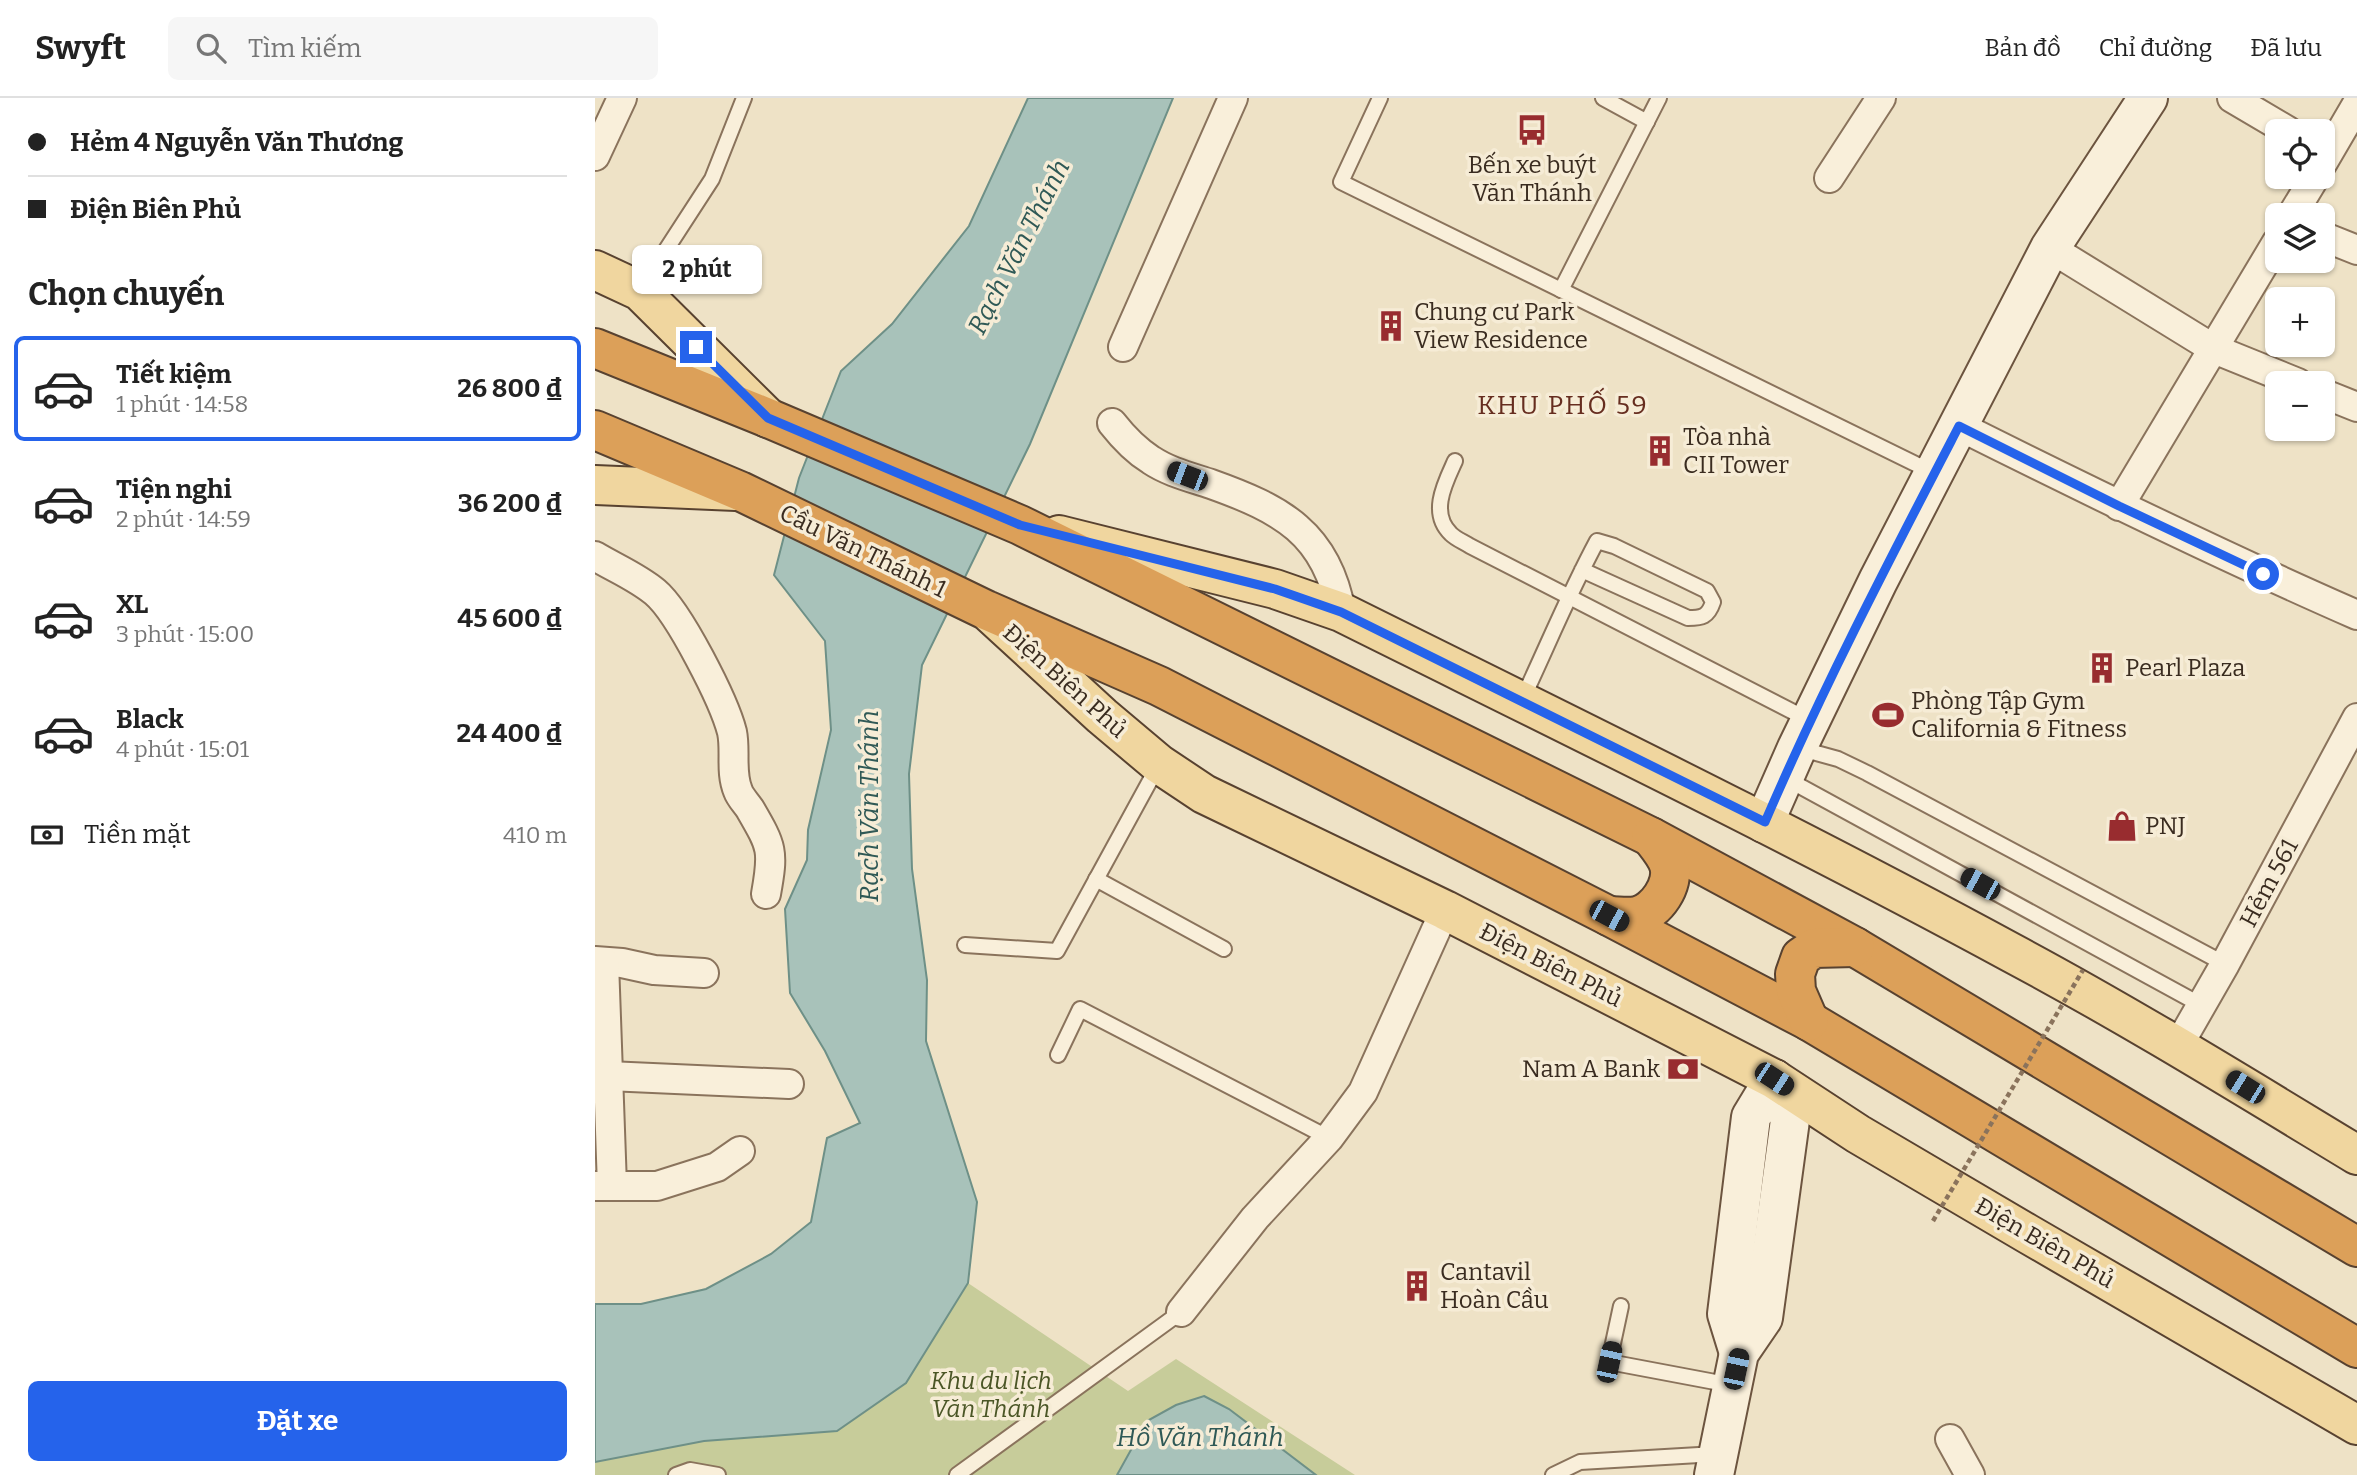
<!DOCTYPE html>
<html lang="vi">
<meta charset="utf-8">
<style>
body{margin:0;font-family:Bitter,serif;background:#f6f6f6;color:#222;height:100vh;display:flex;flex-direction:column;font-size:26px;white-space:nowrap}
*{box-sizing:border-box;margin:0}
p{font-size:23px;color:#767676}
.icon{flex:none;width:38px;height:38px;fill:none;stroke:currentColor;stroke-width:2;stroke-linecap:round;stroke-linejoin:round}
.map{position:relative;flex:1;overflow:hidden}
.sheet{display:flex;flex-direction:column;background:#fff;width:595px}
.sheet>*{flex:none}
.guide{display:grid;align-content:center;height:154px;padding:0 28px;background:#fff}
.controls{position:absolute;left:1670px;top:21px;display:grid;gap:14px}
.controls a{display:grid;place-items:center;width:70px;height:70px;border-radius:10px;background:#fff;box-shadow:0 2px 5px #0004;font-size:35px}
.end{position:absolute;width:32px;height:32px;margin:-16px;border:9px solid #2563eb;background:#fff;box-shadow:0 0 0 4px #fff}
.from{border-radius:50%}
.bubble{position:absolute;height:49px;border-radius:10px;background:#fff;box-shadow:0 2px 5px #0004;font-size:23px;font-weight:700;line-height:49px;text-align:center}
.car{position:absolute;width:21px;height:42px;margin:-21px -10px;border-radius:9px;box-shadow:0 0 5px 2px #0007;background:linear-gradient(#222 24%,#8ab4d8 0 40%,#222 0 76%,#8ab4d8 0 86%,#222 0)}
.guide b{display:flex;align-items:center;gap:24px;height:66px;font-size:26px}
.guide b+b{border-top:2px solid #e0e0e0}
.guide i{width:18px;height:18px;background:#222}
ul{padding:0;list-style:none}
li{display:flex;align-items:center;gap:21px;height:105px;margin:0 14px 10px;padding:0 14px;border:4px solid transparent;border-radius:10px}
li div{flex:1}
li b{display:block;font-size:26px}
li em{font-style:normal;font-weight:700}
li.selected{border-color:#2563eb}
li>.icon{width:63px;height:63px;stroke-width:1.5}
h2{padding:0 28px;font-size:32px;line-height:84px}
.pay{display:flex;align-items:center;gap:18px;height:77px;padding:0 28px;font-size:26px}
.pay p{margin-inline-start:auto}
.primary-button{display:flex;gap:14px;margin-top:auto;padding:14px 28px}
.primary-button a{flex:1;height:80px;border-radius:10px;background:#2563eb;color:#fff;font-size:28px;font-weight:700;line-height:80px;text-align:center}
header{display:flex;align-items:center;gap:42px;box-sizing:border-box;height:98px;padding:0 35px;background:#fff;border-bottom:2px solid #e0e0e0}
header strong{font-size:33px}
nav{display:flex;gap:38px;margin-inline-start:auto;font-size:24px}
.search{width:490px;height:63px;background:#f6f6f6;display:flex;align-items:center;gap:18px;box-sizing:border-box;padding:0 24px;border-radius:10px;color:#767676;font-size:26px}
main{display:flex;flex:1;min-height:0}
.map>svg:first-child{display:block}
</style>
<header>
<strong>Swyft</strong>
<div class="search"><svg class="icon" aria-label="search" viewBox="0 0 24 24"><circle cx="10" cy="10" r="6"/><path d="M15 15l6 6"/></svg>Tìm kiếm</div>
<nav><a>Bản đồ</a><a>Chỉ đường</a><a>Đã lưu</a></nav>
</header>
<main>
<section class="sheet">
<div class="guide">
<b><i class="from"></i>Hẻm 4 Nguyễn Văn Thương</b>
<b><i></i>Điện Biên Phủ</b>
</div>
<h2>Chọn chuyến</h2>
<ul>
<li class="selected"><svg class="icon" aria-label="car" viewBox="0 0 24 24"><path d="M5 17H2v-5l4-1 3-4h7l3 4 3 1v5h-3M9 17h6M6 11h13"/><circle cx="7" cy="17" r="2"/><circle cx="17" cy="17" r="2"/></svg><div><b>Tiết kiệm</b><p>1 phút · 14:58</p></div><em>26 800 ₫</em></li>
<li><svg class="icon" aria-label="car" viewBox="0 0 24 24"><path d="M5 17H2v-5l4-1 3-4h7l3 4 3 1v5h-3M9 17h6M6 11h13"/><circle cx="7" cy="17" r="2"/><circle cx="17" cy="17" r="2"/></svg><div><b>Tiện nghi</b><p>2 phút · 14:59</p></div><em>36 200 ₫</em></li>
<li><svg class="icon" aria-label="car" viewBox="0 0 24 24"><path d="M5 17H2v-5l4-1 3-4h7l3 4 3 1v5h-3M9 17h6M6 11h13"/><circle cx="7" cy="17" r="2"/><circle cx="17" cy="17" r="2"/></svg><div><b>XL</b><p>3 phút · 15:00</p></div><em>45 600 ₫</em></li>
<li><svg class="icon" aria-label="car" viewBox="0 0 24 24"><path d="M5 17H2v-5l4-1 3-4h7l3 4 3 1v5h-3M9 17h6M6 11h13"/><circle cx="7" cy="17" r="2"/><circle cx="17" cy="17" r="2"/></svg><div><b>Black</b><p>4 phút · 15:01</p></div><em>24 400 ₫</em></li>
</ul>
<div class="pay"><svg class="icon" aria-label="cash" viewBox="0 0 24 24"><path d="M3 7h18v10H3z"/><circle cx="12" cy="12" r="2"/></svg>Tiền mặt<p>410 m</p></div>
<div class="primary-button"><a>Đặt xe</a></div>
</section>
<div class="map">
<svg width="1762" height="1377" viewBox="0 0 1762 1377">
<rect width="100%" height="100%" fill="#eee2c6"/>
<!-- green -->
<path fill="#c7cc9a" d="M373 1185 533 1293 581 1261 760 1377H0V1364L109 1343 242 1333 344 1229Z"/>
<!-- water -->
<g fill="#a8c2ba" stroke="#6e9087" stroke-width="2">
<path d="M433 0H578L435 346 327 567 314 676 317 771 332 882 331 943 382 1104 373 1185 311 1285 242 1333 109 1343 0 1364V1206H46L111 1191 176 1156 216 1124 232 1040 265 1025 230 953 195 895 190 811 212 762 213 732 236 632 230 543 179 477 204 380 246 273 297 226 374 128Z"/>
<path d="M609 1298 634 1311 721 1377H522L552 1323 581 1307Z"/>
</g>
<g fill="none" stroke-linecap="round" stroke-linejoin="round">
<defs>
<g id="lane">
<path d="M785 0 746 84 1339 375"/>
<path d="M1008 0 1052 24"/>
<path d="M45 192 117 81 149 0"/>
<path d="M966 192 1064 0"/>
<path d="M860 363C850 385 834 415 856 436 861 441 869 444 875 448L1214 622"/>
<path d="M927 602C952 549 974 495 1002 443L1019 448 1112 493 1118 504C1113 519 1107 520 1093 520L987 472"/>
<path d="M1203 650 1243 661 1272 675 1630 866"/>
<path d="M1190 680 1606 907"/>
<path d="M501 781 629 851"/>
<path d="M370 847 462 853 563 668"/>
<path d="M463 957 485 911 734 1040"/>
<path d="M1026 1208 1014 1264 1136 1287"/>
<path d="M81 1377 95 1372 123 1377"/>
<path d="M362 1377 586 1214"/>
<path d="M958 1377 985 1364 1121 1356"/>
</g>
<g id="street">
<path d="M1637 0 1693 33"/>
<path d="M0 58 27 0"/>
<path d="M1727 66 1762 6"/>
<path d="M1234 80 1286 0"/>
<path d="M1697 117 1720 79"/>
<path d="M1727 138 1762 152"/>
<path d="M1455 150 1619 251 1703 285"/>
<path d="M528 249 638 0"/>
<path d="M1727 295 1762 309"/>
<path d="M517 325C528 339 540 352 556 362 574 374 595 379 616 386 686 411 732 435 746 514"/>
<path d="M1364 328C1496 394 1627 458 1762 517"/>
<path d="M1524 408 1682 144"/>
<path d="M0 458C20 470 42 479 60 494 84 514 129 603 137 634 141 653 135 674 143 693 145 699 151 705 155 711 177 749 179 752 171 796"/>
<path d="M0 863 27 865 59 872 109 875"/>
<path d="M9 864 17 1088"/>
<path d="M1583 948 1630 866 1762 620"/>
<path d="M13 978 194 986"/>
<path d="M0 1088H62L122 1069 145 1053"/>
<path d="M586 1214 660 1120 734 1040 768 994 850 812"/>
<path d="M1355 1341 1375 1377"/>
</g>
<g id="secondary">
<path d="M1169 725 1202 650 1283 483 1455 150 1553 0"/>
<path d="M1144 1255 1132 1216 1156 1019 1179 981"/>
<path d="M1119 1377 1144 1255 1168 1220 1195 1022 1179 981"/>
</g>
<g id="primary">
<path d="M0 172 45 193 173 320"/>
<path d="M0 387 141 393"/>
<path d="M464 437 680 491 746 514C971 626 1196 735 1417 855 1535 918 1648 988 1762 1057"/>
<path d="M396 516 507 618 564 666 609 696 850 812 1179 981 1263 1036 1433 1136 1762 1327"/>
</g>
<g id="highway">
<path d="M0 250 173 320 425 427 1056 739 1260 849 1762 1149"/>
<path d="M0 332 145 393 391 512 564 588 1014 818 1214 923 1762 1250"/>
<path d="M1014 818C1023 818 1033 820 1042 818 1061 814 1080 786 1074 767 1071 757 1062 747 1056 739"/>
<path d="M1214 923 1201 893 1200 876 1206 859 1219 850 1260 849"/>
</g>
</defs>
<!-- lane casing -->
<use href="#lane" stroke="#8a735c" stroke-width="18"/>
<!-- street casing -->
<use href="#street" stroke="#8a735c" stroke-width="32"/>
<!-- secondary casing -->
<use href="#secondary" stroke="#6c543f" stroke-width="42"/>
<!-- primary casing -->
<use href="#primary" stroke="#584230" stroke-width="42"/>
<!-- highway casing -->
<use href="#highway" stroke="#584230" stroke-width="42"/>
<!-- lane -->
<use href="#lane" stroke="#f9efda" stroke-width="14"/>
<!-- street -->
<use href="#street" stroke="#f9efda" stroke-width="28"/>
<!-- secondary -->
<use href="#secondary" stroke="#f9efda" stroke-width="38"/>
<!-- primary -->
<use href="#primary" stroke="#f0d69f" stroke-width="38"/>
<!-- highway -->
<use href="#highway" stroke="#dca059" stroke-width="38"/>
<!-- path-bridge -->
<path stroke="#8a735c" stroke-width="4.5" stroke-dasharray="5 3.5" stroke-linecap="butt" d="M1338 1123 1488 872"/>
</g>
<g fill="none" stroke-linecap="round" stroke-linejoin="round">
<!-- route -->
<path stroke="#2563eb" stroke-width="9" d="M101 249 173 320 425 427 680 491 746 514 1170 724C1228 589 1296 459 1364 328L1524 408 1668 476"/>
</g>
<!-- icons -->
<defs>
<symbol id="bus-bare" viewBox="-9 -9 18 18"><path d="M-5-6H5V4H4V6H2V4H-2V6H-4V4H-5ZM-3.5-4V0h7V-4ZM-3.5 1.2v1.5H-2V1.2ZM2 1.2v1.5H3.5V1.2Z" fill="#982c2f" stroke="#f6ecd6" stroke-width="2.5" paint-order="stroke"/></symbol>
<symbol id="building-bare" viewBox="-9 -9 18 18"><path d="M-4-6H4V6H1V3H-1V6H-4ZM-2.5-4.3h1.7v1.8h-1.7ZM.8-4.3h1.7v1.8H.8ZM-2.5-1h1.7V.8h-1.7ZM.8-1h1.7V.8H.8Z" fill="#982c2f" stroke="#f6ecd6" stroke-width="2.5" paint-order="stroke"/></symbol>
<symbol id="stadium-bare" viewBox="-9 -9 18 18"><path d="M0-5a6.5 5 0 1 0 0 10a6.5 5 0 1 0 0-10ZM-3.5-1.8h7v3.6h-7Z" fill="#982c2f" stroke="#f6ecd6" stroke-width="2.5" paint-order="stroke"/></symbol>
<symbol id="shop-bare" viewBox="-9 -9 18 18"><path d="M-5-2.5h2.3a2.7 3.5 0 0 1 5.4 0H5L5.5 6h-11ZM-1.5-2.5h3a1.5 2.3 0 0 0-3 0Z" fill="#982c2f" stroke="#f6ecd6" stroke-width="2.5" paint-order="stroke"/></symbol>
<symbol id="bank-bare" viewBox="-9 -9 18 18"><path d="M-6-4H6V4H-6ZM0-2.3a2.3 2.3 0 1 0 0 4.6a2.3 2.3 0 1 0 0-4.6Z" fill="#982c2f" stroke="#f6ecd6" stroke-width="2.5" paint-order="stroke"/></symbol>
</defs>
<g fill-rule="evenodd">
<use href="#bus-bare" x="915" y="10" width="44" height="44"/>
<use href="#building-bare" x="774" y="206" width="44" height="44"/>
<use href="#building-bare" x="1043" y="331" width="44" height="44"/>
<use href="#building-bare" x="1485" y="548" width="44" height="44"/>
<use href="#stadium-bare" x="1271" y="595" width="44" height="44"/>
<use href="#shop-bare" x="1505" y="706" width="44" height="44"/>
<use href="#bank-bare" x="1066" y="949" width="44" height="44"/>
<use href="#building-bare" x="800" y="1166" width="44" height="44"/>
</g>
<g text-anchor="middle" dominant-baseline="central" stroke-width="7" stroke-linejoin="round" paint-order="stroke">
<!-- poi labels -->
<g font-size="24" fill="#3a2c20" stroke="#f6ecd6" text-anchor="start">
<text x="937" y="67" text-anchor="middle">Bến xe buýt<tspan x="937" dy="28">Văn Thánh</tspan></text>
<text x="819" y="214">Chung cư Park<tspan x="819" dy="28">View Residence</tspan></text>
<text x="1088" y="339">Tòa nhà<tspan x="1088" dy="28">CII Tower</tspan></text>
<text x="1530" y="570">Pearl Plaza</text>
<text x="1316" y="603">Phòng Tập Gym<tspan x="1316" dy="28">California &amp; Fitness</tspan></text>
<text x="1550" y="728">PNJ</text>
<text x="1065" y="971" text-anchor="end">Nam A Bank</text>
<text x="845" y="1174">Cantavil<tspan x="845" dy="28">Hoàn Cầu</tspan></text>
</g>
<!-- street labels -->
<g font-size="24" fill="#3a2c20" stroke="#f6ecd6">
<text transform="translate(268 453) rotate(26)">Cầu Văn Thánh 1</text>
<text transform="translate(470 583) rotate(42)">Điện Biên Phủ</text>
<text transform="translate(1674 785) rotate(-62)">Hẻm 561</text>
<text transform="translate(956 867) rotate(27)">Điện Biên Phủ</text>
<text transform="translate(1450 1145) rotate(30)">Điện Biên Phủ</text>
</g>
<!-- park labels -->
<g font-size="24" font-style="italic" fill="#4b5626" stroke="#f6ecd6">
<text x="396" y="1283">Khu du lịch<tspan x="396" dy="28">Văn Thánh</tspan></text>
</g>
<!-- water labels -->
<g font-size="26" font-style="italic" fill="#2f5956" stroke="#f6ecd6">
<text transform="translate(424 149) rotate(-63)">Rạch Văn Thánh</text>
<text transform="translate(274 708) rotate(-90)">Rạch Văn Thánh</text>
<text x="605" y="1339">Hồ Văn Thánh</text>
</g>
<!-- neighbourhood labels -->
<g font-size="26" letter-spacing="2" fill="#662d1f" stroke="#f6ecd6">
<text x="968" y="307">KHU PHỐ 59</text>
</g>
</g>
</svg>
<div class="controls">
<a><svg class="icon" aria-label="locate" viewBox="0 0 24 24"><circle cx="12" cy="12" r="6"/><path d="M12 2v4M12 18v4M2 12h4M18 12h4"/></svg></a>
<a><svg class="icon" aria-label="layers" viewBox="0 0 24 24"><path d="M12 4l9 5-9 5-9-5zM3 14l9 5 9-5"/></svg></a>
<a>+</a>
<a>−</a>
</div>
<i class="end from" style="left:1668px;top:476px"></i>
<i class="end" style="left:101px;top:249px"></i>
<div class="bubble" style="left:37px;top:147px;width:130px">2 phút</div>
<i class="car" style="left:592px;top:378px;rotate:291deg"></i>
<i class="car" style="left:1385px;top:786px;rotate:299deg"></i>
<i class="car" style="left:1014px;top:818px;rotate:118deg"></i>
<i class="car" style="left:1179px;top:981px;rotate:123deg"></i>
<i class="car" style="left:1650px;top:989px;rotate:302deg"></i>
<i class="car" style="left:1014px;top:1264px;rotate:12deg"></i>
<i class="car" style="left:1141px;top:1271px;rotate:12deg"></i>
</div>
</main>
